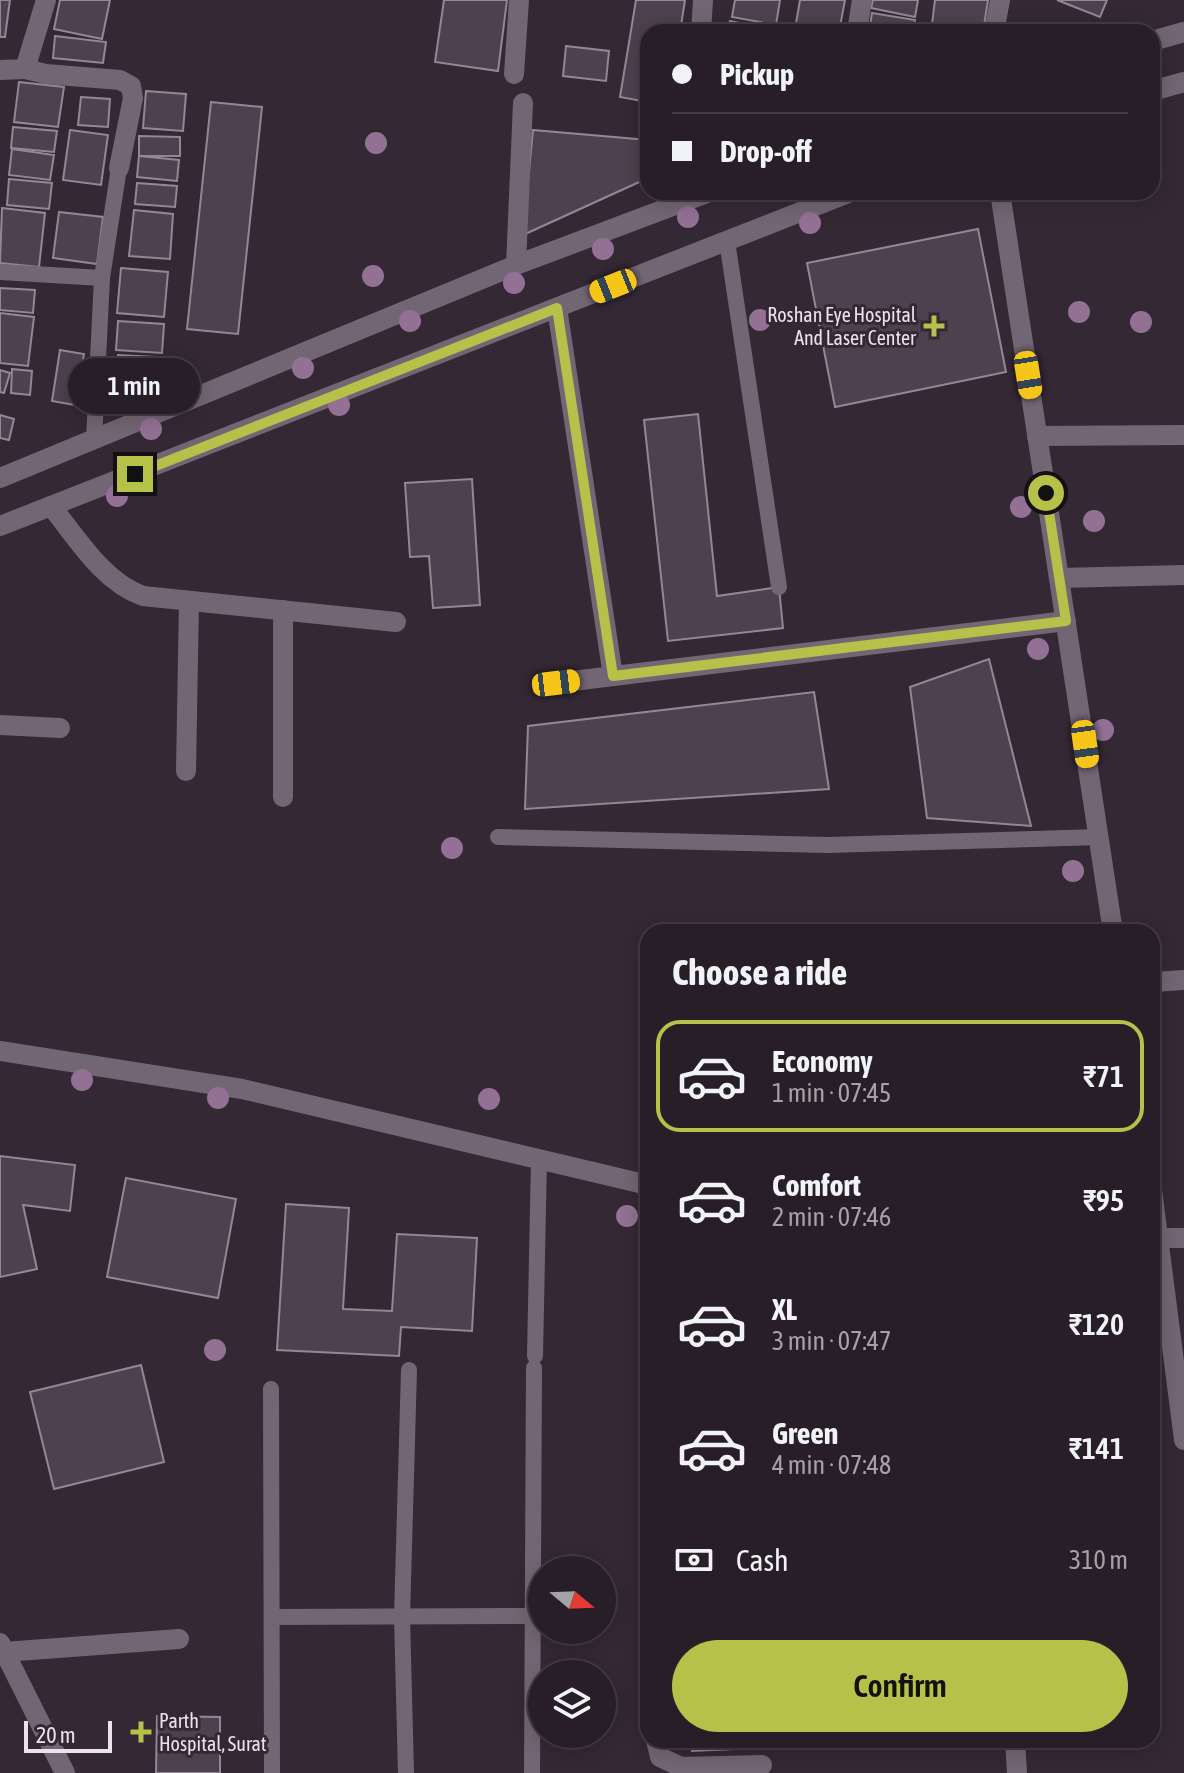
<!DOCTYPE html>
<meta charset="utf-8">
<style>
body{margin:0;font-family:"Asap Condensed",sans-serif;background:#332b33;color:#f1f3f6;height:100vh;display:flex;flex-direction:column;font-size:30px;white-space:nowrap}
*{box-sizing:border-box;margin:0}
p{font-size:26px;color:#a4a2a7}
.icon{flex:none;width:44px;height:44px;fill:none;stroke:currentColor;stroke-width:2;stroke-linecap:round;stroke-linejoin:round}
.map{position:relative;flex:1;overflow:hidden}
.side{position:absolute;left:640px;top:924px;width:520px;height:824px;display:flex;flex-direction:column;background:#271e27;border-radius:24px;box-shadow:0 4px 20px #0003,0 0 0 2px #433c44}
.side>*{flex:none}
.guide{position:absolute;left:640px;top:24px;width:520px;height:176px;border-radius:24px;box-shadow:0 4px 20px #0003,0 0 0 2px #433c44;display:grid;align-content:center;height:176px;padding:0 32px;background:#271e27}
.needle{width:52px;rotate:109deg}
.tools{position:absolute;left:528px;top:1556px;display:grid;gap:16px}
.tools a{display:grid;place-items:center;width:88px;height:88px;border-radius:50%;background:#271e27;box-shadow:0 4px 20px #0003,0 0 0 2px #433c44;font-size:40px}
.scale{position:absolute;left:24px;bottom:20px;width:88px;box-sizing:border-box;padding-left:8px;border:4px solid #ebe3eb;border-top:0;font-size:22px;line-height:28px;white-space:nowrap;color:#ebe3eb;-webkit-text-stroke:6px #342834;paint-order:stroke}
.end{position:absolute;width:36px;height:36px;margin:-18px;border:10px solid #b6c149;background:#111;box-shadow:0 0 0 4px #111}
.from{border-radius:50%}
.bubble{position:absolute;height:56px;border-radius:28px;background:#271e27;box-shadow:0 4px 20px #0003,0 0 0 2px #433c44;font-size:26px;font-weight:600;line-height:56px;text-align:center}
.car{position:absolute;width:24px;height:48px;margin:-24px -12px;border-radius:10px;box-shadow:0 0 6px 2px #0007;background:linear-gradient(#f5c518 24%,#345 0 40%,#f5c518 0 76%,#345 0 86%,#f5c518 0)}
.guide b{display:flex;align-items:center;gap:28px;height:76px;font-size:30px}
.guide b+b{border-top:2px solid #433c44}
.guide i{width:20px;height:20px;background:#f1f3f6}
ul{padding:0;list-style:none}
li{display:flex;align-items:center;gap:24px;height:112px;margin:0 16px 12px;padding:0 16px;border:4px solid transparent;border-radius:24px}
li div{flex:1}
li b{display:block;font-size:30px}
li em{font-style:normal;font-weight:600}
li.on{border-color:#b6c149}
li>.icon{width:72px;height:72px;stroke-width:1.5}
h2{padding:0 32px;font-size:36px;line-height:96px}
.pay{display:flex;align-items:center;gap:20px;height:88px;padding:0 32px;font-size:30px}
.pay p{margin-inline-start:auto}
.cta{display:flex;gap:16px;margin-top:auto;padding:16px 32px}
.cta a{flex:1;height:92px;border-radius:48px;background:#b6c149;color:#111;font-size:32px;font-weight:600;line-height:92px;text-align:center}
.map>svg:first-child{display:block}
</style>
<div class="map">
<svg width="1184" height="1773" viewBox="0 0 1184 1773">
<rect width="100%" height="100%" fill="#342834"/>
<!-- building -->
<g fill="#4e414f" stroke="#958695" stroke-width="2">
<path d="M0 0H10L5 37H0Z"/>
<path d="M60 0H110L102 39 54 29Z"/>
<path d="M444 0H507L498 71 435 62Z"/>
<path d="M636 0H685L680 32H648V102L620 97Z"/>
<path d="M735 0H780L776 25 732 17Z"/>
<path d="M800 0H845L839 32 795 29Z"/>
<path d="M873 0H918L915 17 871 8Z"/>
<path d="M935 0H988L983 32H931Z"/>
<path d="M1057 0H1107L1100 17Z"/>
<path d="M872 13 915 20 913 32H869Z"/>
<path d="M730 21 774 30V32H728Z"/>
<path d="M55 36 106 42 103 63 53 58Z"/>
<path d="M566 46 609 51 606 81 563 76Z"/>
<path d="M19 82 64 87 58 127 14 122Z"/>
<path d="M146 91 186 94 183 131 143 128Z"/>
<path d="M81 97 110 99 108 127 78 125Z"/>
<path d="M211 102 262 107 238 334 187 329Z"/>
<path d="M13 127 57 131 54 152 11 148Z"/>
<path d="M70 130 108 135 101 185 63 180Z"/>
<path d="M533 130 648 140V178L523 235Z"/>
<path d="M139 136 180 137V156H139Z"/>
<path d="M12 149 54 155 50 180 9 175Z"/>
<path d="M139 156 179 160 177 181 137 177Z"/>
<path d="M9 179 52 183 49 209 7 205Z"/>
<path d="M137 183 177 186 175 207 135 204Z"/>
<path d="M2 208 45 213 39 267 0 263Z"/>
<path d="M134 210 173 214 170 259 129 256Z"/>
<path d="M59 212 103 217 97 264 53 258Z"/>
<path d="M978 229 1006 372 835 407 807 263Z"/>
<path d="M121 268 168 272 164 317 117 313Z"/>
<path d="M0 288 35 290 33 313 0 310Z"/>
<path d="M0 313 34 317 28 366 0 363Z"/>
<path d="M118 321 164 324 162 353 116 350Z"/>
<path d="M60 350 84 354 75 405 52 401Z"/>
<path d="M118 355 156 357 155 375 118 373Z"/>
<path d="M12 369 32 371 30 395 11 393Z"/>
<path d="M0 370 10 373 4 393 0 392Z"/>
<path d="M698 414 717 596 779 587 783 628 668 641 644 420Z"/>
<path d="M0 415 14 419 9 440 0 438Z"/>
<path d="M472 479 480 605 433 608 429 556 410 557 405 483Z"/>
<path d="M989 659 1031 826 927 818 910 687Z"/>
<path d="M814 692 829 789 525 809 528 726Z"/>
<path d="M0 1156 75 1165 70 1211 23 1205 37 1269 0 1277Z"/>
<path d="M126 1178 236 1199 218 1298 107 1277Z"/>
<path d="M286 1204 349 1208 343 1309 392 1311 397 1234 477 1238 472 1331 401 1327 399 1356 277 1350Z"/>
<path d="M141 1365 164 1462 54 1489 30 1392Z"/>
<path d="M157 1716 220 1717V1773H156Z"/>
<path d="M692 1740H803V1746L692 1751Z"/>
</g>
<g fill="none" stroke-linecap="round" stroke-linejoin="round">
<!-- service -->
<g stroke="#736674" stroke-width="16">
<path d="M727 241 779 587"/>
<path d="M0 272 102 278"/>
<path d="M94 440 102 278 119 168"/>
<path d="M498 837 828 845 1099 837"/>
<path d="M535 1356 539 1159"/>
<path d="M271 1389 272 1773"/>
<path d="M272 1617 534 1616"/>
<path d="M406 1773 402 1617 409 1370"/>
<path d="M532 1773 534 1368"/>
</g>
<!-- minor -->
<g stroke="#736674" stroke-width="20">
<path d="M701 32 703 0"/>
<path d="M857 32 862 0"/>
<path d="M994 32 1000 0"/>
<path d="M25 69 46 74 120 80 131 86 133 98 119 168"/>
<path d="M0 70 25 69 46 0"/>
<path d="M514 74 519 0"/>
<path d="M1000 192 1113 932"/>
<path d="M516 265 523 103"/>
<path d="M557 308 613 676"/>
<path d="M1037 436 1184 435"/>
<path d="M51 506C77 538 103 582 143 596L396 622"/>
<path d="M1059 578 1184 575"/>
<path d="M283 610V797"/>
<path d="M556 683 1066 621"/>
<path d="M0 725 60 728"/>
<path d="M186 771 189 601"/>
<path d="M1152 982 1184 980"/>
<path d="M0 1051 242 1089 648 1185"/>
<path d="M1152 1190 1184 1440"/>
<path d="M1158 1238H1184"/>
<path d="M4 1652 179 1639"/>
<path d="M656 1740 660 1757 681 1767 762 1765"/>
<path d="M1015 1740 1017 1773"/>
</g>
<!-- tertiary -->
<g stroke="#736674" stroke-width="20">
<path d="M1152 41 1184 32"/>
<path d="M1152 91 1184 82"/>
<path d="M0 478 516 265 710 192"/>
<path d="M0 526 851 192"/>
<path d="M0 1643 65 1773"/>
</g>
</g>
<!-- trees -->
<g fill="#927194">
<circle cx="376" cy="143" r="11"/>
<circle cx="688" cy="217" r="11"/>
<circle cx="810" cy="223" r="11"/>
<circle cx="603" cy="249" r="11"/>
<circle cx="373" cy="276" r="11"/>
<circle cx="514" cy="283" r="11"/>
<circle cx="1079" cy="312" r="11"/>
<circle cx="760" cy="320" r="11"/>
<circle cx="410" cy="321" r="11"/>
<circle cx="1141" cy="322" r="11"/>
<circle cx="303" cy="368" r="11"/>
<circle cx="339" cy="405" r="11"/>
<circle cx="151" cy="429" r="11"/>
<circle cx="117" cy="496" r="11"/>
<circle cx="1021" cy="507" r="11"/>
<circle cx="1094" cy="521" r="11"/>
<circle cx="1038" cy="649" r="11"/>
<circle cx="1103" cy="730" r="11"/>
<circle cx="452" cy="848" r="11"/>
<circle cx="1073" cy="871" r="11"/>
<circle cx="82" cy="1080" r="11"/>
<circle cx="218" cy="1098" r="11"/>
<circle cx="489" cy="1099" r="11"/>
<circle cx="627" cy="1216" r="11"/>
<circle cx="215" cy="1350" r="11"/>
</g>
<g fill="none" stroke-linecap="round" stroke-linejoin="round">
<!-- route -->
<path stroke="#b6c149" stroke-width="10" d="M135 474 557 308 613 676 1066 621 1046 493"/>
</g>
<!-- markers -->
<g fill="#b6c149" stroke="#342834" stroke-width="3">
<path d="M930 314h8v8h8v8h-8v8h-8v-8h-8v-8h8z"/>
<path d="M137 1720h8v8h8v8h-8v8h-8v-8h-8v-8h8z"/>
</g>
<g text-anchor="middle" dominant-baseline="central" stroke-width="6" stroke-linejoin="round" paint-order="stroke">
<!-- poi labels -->
<g font-size="20" fill="#ebe3eb" stroke="#342834" text-anchor="end">
<text x="916" y="314">Roshan Eye Hospital<tspan x="916" dy="23">And Laser Center</tspan></text>
<text x="159" y="1720" text-anchor="start">Parth<tspan x="159" dy="23">Hospital, Surat</tspan></text>
</g>
</g>
</svg>
<div class="tools">
<a><svg class="needle" viewBox="-14 -14 28 28"><path d="M0-13l5 13h-10z" fill="#e53935"/><path d="M0 13l5-13h-10z" fill="#a4a2a7"/></svg></a>
<a><svg class="icon" aria-label="layers" viewBox="0 0 24 24"><path d="M12 4l9 5-9 5-9-5zM3 14l9 5 9-5"/></svg></a>
</div>
<div class="scale">20 m</div>
<i class="end from" style="left:1046px;top:493px"></i>
<i class="end" style="left:135px;top:474px"></i>
<div class="bubble" style="left:68px;top:358px;width:132px">1 min</div>
<i class="car" style="left:613px;top:286px;rotate:248deg"></i>
<i class="car" style="left:1028px;top:375px;rotate:171deg"></i>
<i class="car" style="left:556px;top:683px;rotate:83deg"></i>
<i class="car" style="left:1085px;top:744px;rotate:172deg"></i>
<div class="guide">
<b><i class="from"></i>Pickup</b>
<b><i></i>Drop-off</b>
</div>
<section class="side">
<h2>Choose a ride</h2>
<ul>
<li class="on"><svg class="icon" aria-label="car" viewBox="0 0 24 24"><path d="M5 17H2v-5l4-1 3-4h7l3 4 3 1v5h-3M9 17h6M6 11h13"/><circle cx="7" cy="17" r="2"/><circle cx="17" cy="17" r="2"/></svg><div><b>Economy</b><p>1 min · 07:45</p></div><em>₹71</em></li>
<li><svg class="icon" aria-label="car" viewBox="0 0 24 24"><path d="M5 17H2v-5l4-1 3-4h7l3 4 3 1v5h-3M9 17h6M6 11h13"/><circle cx="7" cy="17" r="2"/><circle cx="17" cy="17" r="2"/></svg><div><b>Comfort</b><p>2 min · 07:46</p></div><em>₹95</em></li>
<li><svg class="icon" aria-label="car" viewBox="0 0 24 24"><path d="M5 17H2v-5l4-1 3-4h7l3 4 3 1v5h-3M9 17h6M6 11h13"/><circle cx="7" cy="17" r="2"/><circle cx="17" cy="17" r="2"/></svg><div><b>XL</b><p>3 min · 07:47</p></div><em>₹120</em></li>
<li><svg class="icon" aria-label="car" viewBox="0 0 24 24"><path d="M5 17H2v-5l4-1 3-4h7l3 4 3 1v5h-3M9 17h6M6 11h13"/><circle cx="7" cy="17" r="2"/><circle cx="17" cy="17" r="2"/></svg><div><b>Green</b><p>4 min · 07:48</p></div><em>₹141</em></li>
</ul>
<div class="pay"><svg class="icon" aria-label="cash" viewBox="0 0 24 24"><path d="M3 7h18v10H3z"/><circle cx="12" cy="12" r="2"/></svg>Cash<p>310 m</p></div>
<div class="cta"><a>Confirm</a></div>
</section>
</div>
